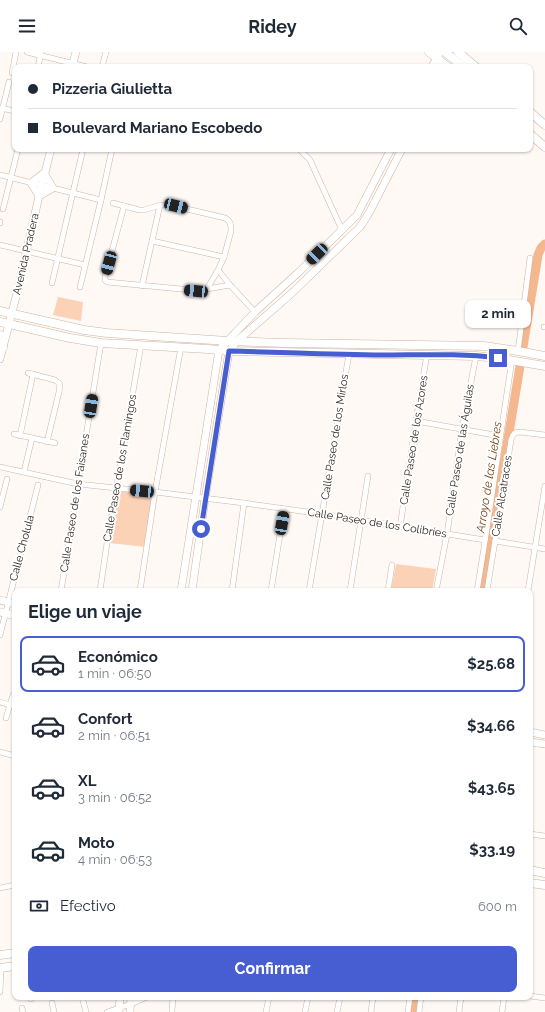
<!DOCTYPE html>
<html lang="es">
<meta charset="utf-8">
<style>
body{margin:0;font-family:Raleway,sans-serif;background:#f2f2f3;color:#1f2937;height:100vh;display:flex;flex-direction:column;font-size:15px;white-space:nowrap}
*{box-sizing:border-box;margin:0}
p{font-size:13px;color:#747a83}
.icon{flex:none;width:22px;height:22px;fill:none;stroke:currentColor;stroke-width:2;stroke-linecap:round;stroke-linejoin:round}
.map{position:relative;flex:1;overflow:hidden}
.drawer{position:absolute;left:12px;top:536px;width:521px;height:412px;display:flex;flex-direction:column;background:#fff;border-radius:8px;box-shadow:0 1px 3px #0004}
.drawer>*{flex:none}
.hud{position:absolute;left:12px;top:12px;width:521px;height:88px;border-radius:8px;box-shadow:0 1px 3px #0004;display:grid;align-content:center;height:88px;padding:0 16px;background:#fff}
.end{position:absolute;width:18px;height:18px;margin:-9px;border:5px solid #465ed2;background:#fff;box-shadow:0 0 0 2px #fff}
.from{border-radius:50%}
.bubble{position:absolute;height:28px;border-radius:8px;background:#fff;box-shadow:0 1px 3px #0004;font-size:13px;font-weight:700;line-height:28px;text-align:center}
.car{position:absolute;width:12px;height:24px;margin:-12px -6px;border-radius:5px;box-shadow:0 0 3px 1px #0007;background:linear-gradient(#222 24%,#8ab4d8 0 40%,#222 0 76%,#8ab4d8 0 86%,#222 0)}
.hud b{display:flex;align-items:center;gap:14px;height:38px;font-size:15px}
.hud b+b{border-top:1px solid #e0e1e3}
.hud i{width:10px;height:10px;background:#1f2937}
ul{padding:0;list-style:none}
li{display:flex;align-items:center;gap:12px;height:56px;margin:0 8px 6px;padding:0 8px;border:2px solid transparent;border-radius:8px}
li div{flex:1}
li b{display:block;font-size:15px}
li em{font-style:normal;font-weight:700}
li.selected{border-color:#465ed2}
li>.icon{width:36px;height:36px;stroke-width:1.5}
h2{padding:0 16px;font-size:18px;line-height:48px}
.pay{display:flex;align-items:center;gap:10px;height:44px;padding:0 16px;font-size:15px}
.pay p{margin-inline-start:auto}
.action{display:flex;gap:8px;margin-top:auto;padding:8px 16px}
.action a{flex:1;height:46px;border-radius:8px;background:#465ed2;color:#fff;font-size:16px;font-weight:700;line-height:46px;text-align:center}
header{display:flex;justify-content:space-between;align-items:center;height:52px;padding:0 16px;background:#fff;font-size:18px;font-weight:700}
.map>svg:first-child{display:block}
</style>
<header><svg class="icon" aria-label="menu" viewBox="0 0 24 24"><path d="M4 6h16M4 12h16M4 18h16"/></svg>Ridey<svg class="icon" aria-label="search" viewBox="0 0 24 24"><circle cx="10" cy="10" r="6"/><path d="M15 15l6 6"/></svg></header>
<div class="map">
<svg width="545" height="960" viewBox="0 0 545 960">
<rect width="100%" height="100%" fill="#fff9f5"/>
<!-- green -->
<g fill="#fcd2b6">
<path d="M58 245 83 250 81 269 53 263Z"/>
<path d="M118 439 152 443 146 495 109 491Z"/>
<path d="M396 512 436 517 432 539H391Z"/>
</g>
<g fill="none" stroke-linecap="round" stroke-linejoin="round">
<!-- river -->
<g stroke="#f5b78d" stroke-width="9">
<path d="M523 295 538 203 541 196 545 192"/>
<path d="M483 539 520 314"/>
<path d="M413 960 416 945"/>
</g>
<defs>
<g id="street">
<path d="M27 0 87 15"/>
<path d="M38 15 41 1"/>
<path d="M102 15 106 0"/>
<path d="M12 21 16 0"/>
<path d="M0 56 15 59"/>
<path d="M0 67 9 30"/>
<path d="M299 97 310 108 342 178"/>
<path d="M0 123 101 148"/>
<path d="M113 151 139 158H144L160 153H170L225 166C231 169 231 173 231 179L224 205 218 218 207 237"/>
<path d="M124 154 105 225V228L107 230 202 239 207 237 230 233"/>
<path d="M3 157 18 97"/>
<path d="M0 171V170"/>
<path d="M152 189 224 205"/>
<path d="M0 193 85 213"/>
<path d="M218 218 230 233 255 260"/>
<path d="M52 231 83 97"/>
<path d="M142 234 160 153"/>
<path d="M80 235 101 148 112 97"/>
<path d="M544 275H545"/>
<path d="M518 299 530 206"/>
<path d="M28 321 55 328 60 332 59 340 47 390"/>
<path d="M416 369 500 384"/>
<path d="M14 382 55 391"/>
<path d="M20 384 33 322"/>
<path d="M0 415 78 432 155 440 244 451 322 462 485 488"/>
<path d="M24 420 32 386"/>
<path d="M0 455 7 427"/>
<path d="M400 475 416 369 427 302"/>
<path d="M495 489 545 497"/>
<path d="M61 539 101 291"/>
<path d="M100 539 107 491 141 293"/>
<path d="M140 539 155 440 181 295"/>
<path d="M232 539 244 451"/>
<path d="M271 539 284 457"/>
<path d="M309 539 349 302"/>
<path d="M350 539 368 424"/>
<path d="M388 539 392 513"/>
<path d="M436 539 447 482 462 377 476 304"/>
<path d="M477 539C490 462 500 385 512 308"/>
<path d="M487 539 511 388C513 383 513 380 520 380L545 383"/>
<path d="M528 539 545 434"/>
<path d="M0 583 38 433"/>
<path d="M0 650 10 653"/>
<path d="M6 666 13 643 15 641"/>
<path d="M0 700 15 704"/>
<path d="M530 782 545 784"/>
<path d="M0 836 15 833"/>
<path d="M0 940 1 916"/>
<path d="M530 944 545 946"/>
<path d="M82 945 86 960"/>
<path d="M31 947V945"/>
<path d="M52 951 54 960"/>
<path d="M22 956 23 960"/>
<path d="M107 960 131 952 147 945"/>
<path d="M172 960 173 945"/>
<path d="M266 960 269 945"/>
<path d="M305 960 308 945"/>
<path d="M337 960 340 945"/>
<path d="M371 960 373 945"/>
<path d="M408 960 410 945"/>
<path d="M419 960 421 945"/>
<path d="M459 960 461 945"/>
<path d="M502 960 504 945"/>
</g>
<g id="secondary">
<path d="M72 15 76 0"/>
<path d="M432 15 440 0"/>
<path d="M44 121 53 136 39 144 31 131Z"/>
<path d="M0 307 18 237 39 144 51 97"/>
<path d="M181 539 219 298 255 260 300 219 357 163 391 97"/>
<path d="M192 539 205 447 229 299 237 289 292 241 360 175 369 161 402 97"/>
<path d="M0 548 15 552"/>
<path d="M0 560 15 564"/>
<path d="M530 680 545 683"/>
<path d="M530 690 545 692"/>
<path d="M119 960 120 945"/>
<path d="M130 960 131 945"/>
</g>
<g id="primary">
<path d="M429 0 448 15"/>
<path d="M445 0 464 15"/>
<path d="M458 0 476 15"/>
<path d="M530 60 545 73"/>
<path d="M530 82 545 95"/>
<path d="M0 259 84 278 107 281 228 289 284 291 484 294 518 299 545 304"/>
<path d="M0 270 70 286 101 291 208 297 229 299 476 304 498 306 545 314"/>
<path d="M0 283 3 295"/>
<path d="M530 818 545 821"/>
<path d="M530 831 545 833"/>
<path d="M0 903 15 901"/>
<path d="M0 916 15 914"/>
</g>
</defs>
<!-- street casing -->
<use href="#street" stroke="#ceb4a2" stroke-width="6"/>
<!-- secondary casing -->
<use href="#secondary" stroke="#ceb4a2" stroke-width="8"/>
<!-- primary casing -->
<use href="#primary" stroke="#ceb4a2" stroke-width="9"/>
<!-- street -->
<use href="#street" stroke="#fff" stroke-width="5"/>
<!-- secondary -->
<use href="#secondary" stroke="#fff" stroke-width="7"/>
<!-- primary -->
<use href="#primary" stroke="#fff" stroke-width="8"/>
</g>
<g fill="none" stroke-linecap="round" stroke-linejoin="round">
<!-- route -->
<path stroke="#465ed2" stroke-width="5" d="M201 477 229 299C280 300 331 303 382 303 421 303 460 301 498 306"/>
</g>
<g text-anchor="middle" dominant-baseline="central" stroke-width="4" stroke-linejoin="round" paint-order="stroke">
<!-- street labels -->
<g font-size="11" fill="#2f251f" stroke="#fff">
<text transform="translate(26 202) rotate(-77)">Avenida Pradera</text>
<text transform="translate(335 385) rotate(-81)">Calle Paseo de los Mirlos</text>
<text transform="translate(414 388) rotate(-81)">Calle Paseo de los Azores</text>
<text transform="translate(460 398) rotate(-81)">Calle Paseo de las Águilas</text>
<text transform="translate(120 416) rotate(-80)">Calle Paseo de los Flamingos</text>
<text transform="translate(502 444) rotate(-81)">Calle Alcatraces</text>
<text transform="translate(75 451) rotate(-81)">Calle Paseo de los Faisanes</text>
<text transform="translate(377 471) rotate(9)">Calle Paseo de los Colibríes</text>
<text transform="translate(22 496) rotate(-75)">Calle Cholula</text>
</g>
<!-- water labels -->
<g font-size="12" font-style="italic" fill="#753d0e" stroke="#fff">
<text transform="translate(489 425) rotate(-81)">Arroyo de las Liebres</text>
</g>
</g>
</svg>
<i class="end from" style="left:201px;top:477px"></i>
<i class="end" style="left:498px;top:306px"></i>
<div class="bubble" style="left:465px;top:248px;width:66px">2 min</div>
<i class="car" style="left:176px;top:154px;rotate:104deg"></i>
<i class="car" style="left:317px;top:202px;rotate:226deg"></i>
<i class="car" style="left:109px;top:211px;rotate:195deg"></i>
<i class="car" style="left:196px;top:239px;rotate:275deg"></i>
<i class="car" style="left:91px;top:354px;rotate:9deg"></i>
<i class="car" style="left:142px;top:439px;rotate:275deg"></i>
<i class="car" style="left:282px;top:471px;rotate:10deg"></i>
<div class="hud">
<b><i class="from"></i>Pizzeria Giulietta</b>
<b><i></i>Boulevard Mariano Escobedo</b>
</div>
<section class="drawer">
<h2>Elige un viaje</h2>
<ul>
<li class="selected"><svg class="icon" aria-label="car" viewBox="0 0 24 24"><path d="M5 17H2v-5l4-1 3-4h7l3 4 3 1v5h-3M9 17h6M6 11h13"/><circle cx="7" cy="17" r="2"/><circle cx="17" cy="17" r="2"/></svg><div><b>Económico</b><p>1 min · 06:50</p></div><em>$25.68</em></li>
<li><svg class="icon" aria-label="car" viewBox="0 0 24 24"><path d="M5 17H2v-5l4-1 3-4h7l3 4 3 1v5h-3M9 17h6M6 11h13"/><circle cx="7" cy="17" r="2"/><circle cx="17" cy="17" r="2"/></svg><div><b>Confort</b><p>2 min · 06:51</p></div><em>$34.66</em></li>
<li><svg class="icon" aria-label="car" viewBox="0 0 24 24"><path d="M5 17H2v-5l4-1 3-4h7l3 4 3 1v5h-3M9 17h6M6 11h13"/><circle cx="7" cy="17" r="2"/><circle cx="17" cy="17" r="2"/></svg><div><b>XL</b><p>3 min · 06:52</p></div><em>$43.65</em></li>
<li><svg class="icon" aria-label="car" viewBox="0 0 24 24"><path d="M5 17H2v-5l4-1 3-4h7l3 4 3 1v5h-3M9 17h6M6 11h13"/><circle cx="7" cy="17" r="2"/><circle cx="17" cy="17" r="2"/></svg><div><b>Moto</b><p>4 min · 06:53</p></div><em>$33.19</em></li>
</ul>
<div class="pay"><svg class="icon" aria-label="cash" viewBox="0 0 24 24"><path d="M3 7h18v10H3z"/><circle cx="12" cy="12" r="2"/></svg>Efectivo<p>600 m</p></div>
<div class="action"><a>Confirmar</a></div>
</section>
</div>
